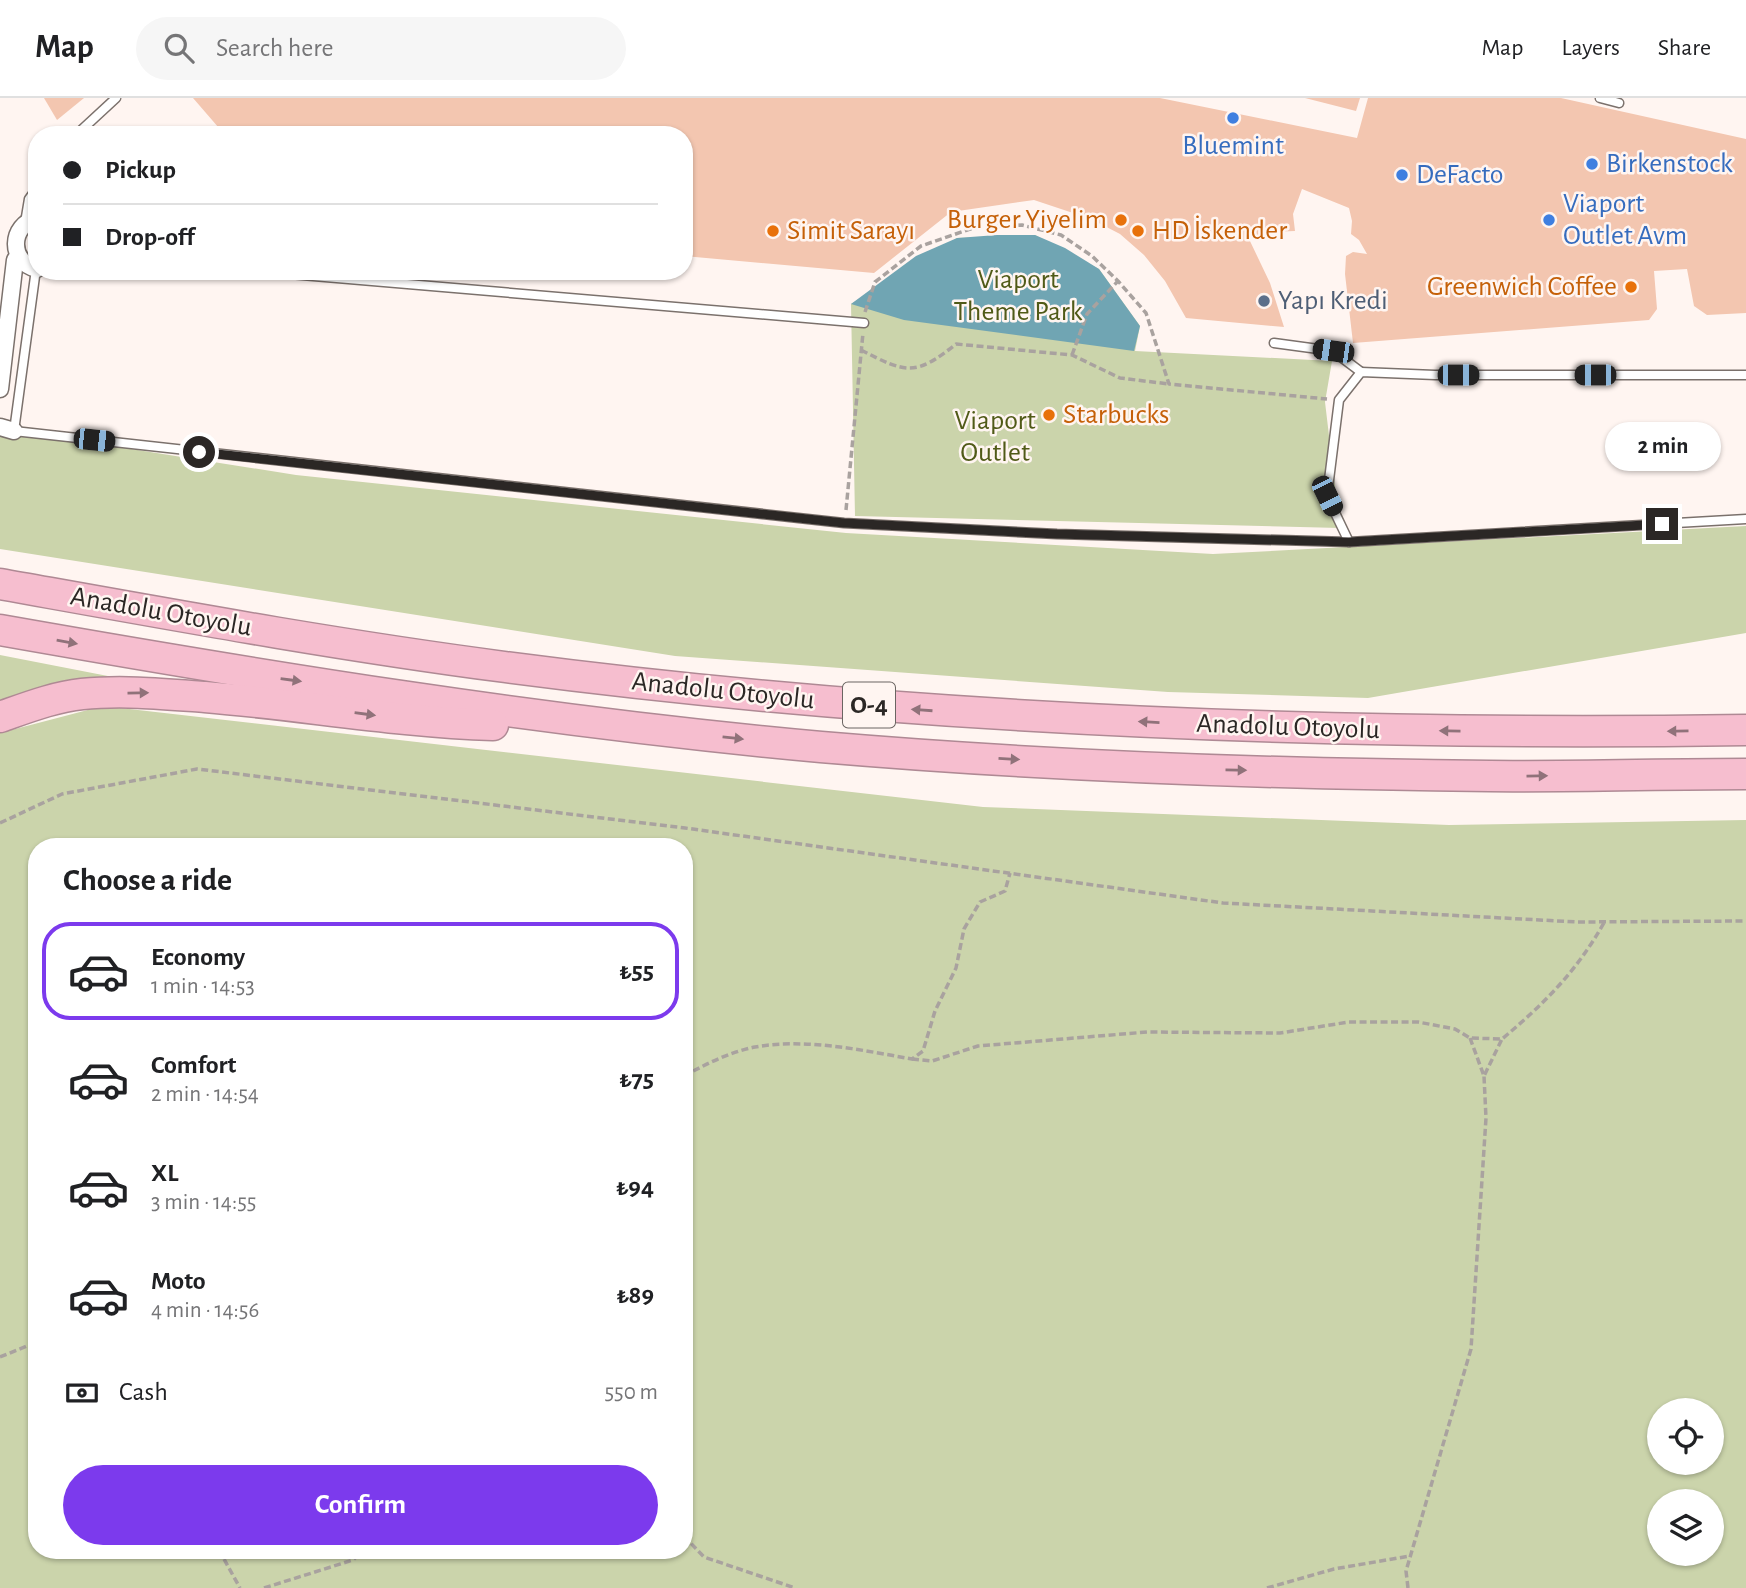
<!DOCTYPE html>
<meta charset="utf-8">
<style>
body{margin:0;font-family:"Alegreya Sans",sans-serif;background:#f6f6f6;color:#202124;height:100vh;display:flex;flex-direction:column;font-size:26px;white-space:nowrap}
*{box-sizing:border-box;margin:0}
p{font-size:23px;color:#757577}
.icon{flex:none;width:38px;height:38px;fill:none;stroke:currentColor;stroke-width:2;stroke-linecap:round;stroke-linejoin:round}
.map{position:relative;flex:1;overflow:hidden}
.side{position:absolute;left:28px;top:740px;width:665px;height:721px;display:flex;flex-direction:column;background:#fff;border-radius:28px;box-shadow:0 2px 5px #0004}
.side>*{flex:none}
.banner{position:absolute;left:28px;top:28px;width:665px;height:154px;border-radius:28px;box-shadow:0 2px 5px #0004;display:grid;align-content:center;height:154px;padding:0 35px;background:#fff}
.tools{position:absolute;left:1647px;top:1300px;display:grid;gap:14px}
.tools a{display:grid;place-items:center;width:77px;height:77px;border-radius:50%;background:#fff;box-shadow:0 2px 5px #0004;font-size:35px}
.end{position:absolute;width:32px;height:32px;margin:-16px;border:9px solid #2b2725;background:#fff;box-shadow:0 0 0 4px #fff}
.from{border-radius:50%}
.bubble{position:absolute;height:49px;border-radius:24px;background:#fff;box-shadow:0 2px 5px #0004;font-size:23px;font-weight:600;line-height:49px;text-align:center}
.car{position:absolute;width:21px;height:42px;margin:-21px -10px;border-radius:9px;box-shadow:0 0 5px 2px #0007;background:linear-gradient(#222 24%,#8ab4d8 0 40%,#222 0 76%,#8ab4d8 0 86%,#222 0)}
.banner b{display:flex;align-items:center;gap:24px;height:66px;font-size:26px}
.banner b+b{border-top:2px solid #e0e0e0}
.banner i{width:18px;height:18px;background:#202124}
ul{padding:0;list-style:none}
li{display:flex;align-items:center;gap:21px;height:98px;margin:0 14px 10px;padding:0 21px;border:4px solid transparent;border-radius:28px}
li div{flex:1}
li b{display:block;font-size:26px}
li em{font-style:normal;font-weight:600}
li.active{border-color:#7c3aed}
li>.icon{width:63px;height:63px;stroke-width:1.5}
h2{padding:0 35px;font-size:32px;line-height:84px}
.pay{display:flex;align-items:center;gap:18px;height:77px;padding:0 35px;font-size:26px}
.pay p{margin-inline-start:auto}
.primary-button{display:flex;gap:14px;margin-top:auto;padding:14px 35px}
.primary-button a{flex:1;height:80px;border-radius:42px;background:#7c3aed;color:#fff;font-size:28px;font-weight:600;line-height:80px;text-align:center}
header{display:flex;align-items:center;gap:42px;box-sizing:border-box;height:98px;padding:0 35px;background:#fff;border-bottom:2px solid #e0e0e0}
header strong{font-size:33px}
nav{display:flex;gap:38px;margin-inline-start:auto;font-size:24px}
.search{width:490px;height:63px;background:#f6f6f6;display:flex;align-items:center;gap:18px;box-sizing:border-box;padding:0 24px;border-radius:38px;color:#757577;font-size:26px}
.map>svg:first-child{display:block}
</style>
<header>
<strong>Map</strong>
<div class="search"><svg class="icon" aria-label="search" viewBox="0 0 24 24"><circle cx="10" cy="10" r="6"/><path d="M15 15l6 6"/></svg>Search here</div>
<nav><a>Map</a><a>Layers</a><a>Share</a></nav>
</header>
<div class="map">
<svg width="1746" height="1490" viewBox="0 0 1746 1490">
<rect width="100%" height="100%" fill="#fff5f1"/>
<!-- green -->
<g fill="#cbd4ab" fill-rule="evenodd">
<path d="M1035 137 1099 171 1140 228 1135 253 1332 263 1325 304 1340 430 855 418 851 206 957 140Z"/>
<path d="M0 337 49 338 296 377 846 435 1213 456 1746 428V535L1368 600 1168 594 675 558 0 451Z"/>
<path d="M0 557 154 587 0 609Z"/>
<path d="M103 608 983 709 1449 727 1746 722V1490H0V635ZM37 749H684V1452H37ZM1659 1312H1712V1365H1659ZM1659 1404H1712V1456H1659Z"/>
</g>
<!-- water -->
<path fill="#70a5b3" d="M997 137H1035L1065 150 1099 171 1140 228 1134 253 904 222 851 206 916 158 957 140Z"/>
<!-- building -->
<g fill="#f3c6b0">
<path d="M44 0H84L57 22Z"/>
<path d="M193 0H1160L1357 40 1368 0H1561L1746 41V215L1707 217 1694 208 1687 171 1654 173 1657 211 1649 222 1353 245 1345 176 1346 158 1353 154 1367 156 1359 142 1351 136 1352 123 1349 110 1302 91 1293 116 1295 133 1270 134 1249 141 1270 185 1284 229 1186 220 1165 183 1144 157 1120 136 1091 121 1034 102 951 114 874 175 684 158V37H225Z"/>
<path d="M1305 0H1360L1356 13Z"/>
</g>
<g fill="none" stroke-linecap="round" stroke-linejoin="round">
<defs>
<g id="service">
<path d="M1600 0 1619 5"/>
<path d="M76 37 116 0"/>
<path d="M25 125 29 101 37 90"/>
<path d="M36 171 14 333 844 425 1057 436 1349 444 1746 421"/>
<path d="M254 173 864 225"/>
<path d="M1274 245 1333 253 1361 274"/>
<path d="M1349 444 1327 398 1339 302 1361 274 1435 277H1746"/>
</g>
<g id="minor">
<path d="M37 120C10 127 8 164 37 171"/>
<path d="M0 291 15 162"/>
<path d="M0 329 14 333"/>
</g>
<g id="motorway">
<path d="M0 486C168 516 336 547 505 569 916 623 1332 638 1746 632"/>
<path d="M0 532C272 580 545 624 821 649 1043 668 1267 676 1490 678 1575 679 1661 676 1746 676"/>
<path d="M0 619C26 610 54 599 82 596 123 592 165 596 205 599 302 607 397 624 493 627"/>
</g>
</defs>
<!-- service casing -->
<use href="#service" stroke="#7b716c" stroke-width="11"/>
<!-- minor casing -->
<use href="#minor" stroke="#7b716c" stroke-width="19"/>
<!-- motorway casing -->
<use href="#motorway" stroke="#af8994" stroke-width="33"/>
<!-- path -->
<g stroke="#a9a29f" stroke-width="3.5" stroke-dasharray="7 3.5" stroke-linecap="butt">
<path d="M865 214 875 184 921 148 973 130 1022 127 1061 137 1092 158 1118 183 1146 215 1169 286 1327 301"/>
<path d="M861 252C906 275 915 279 956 246L1072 257 1120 280 1169 286"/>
<path d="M1072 257 1087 216 1118 183"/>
<path d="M846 412 863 235"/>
<path d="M0 725 62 696 197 671 685 730 1223 805 1577 824 1746 823"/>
<path d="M1470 940 1484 978 1502 941"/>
<path d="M912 961 932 963 978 948 1063 941 1147 934 1280 935 1349 924H1418L1455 931 1470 940 1502 941C1545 905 1577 873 1605 823"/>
<path d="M684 978C706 966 730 954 755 949 806 940 861 952 912 961L923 953 935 913 956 870 964 831 980 804 1005 793 1010 775"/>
<path d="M0 1259 37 1244"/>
<path d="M684 1438 704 1459 795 1490"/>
<path d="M219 1452 240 1490"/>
<path d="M264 1490 353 1462 363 1452"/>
<path d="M1267 1490 1334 1471 1410 1458"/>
<path d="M1408 1490 1406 1473 1471 1251 1486 1020 1484 978"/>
</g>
<!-- service -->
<use href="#service" stroke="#fff" stroke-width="8"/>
<!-- minor -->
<use href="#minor" stroke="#fff" stroke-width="16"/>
<!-- motorway -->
<use href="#motorway" stroke="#f6becf" stroke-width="30"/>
</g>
<!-- one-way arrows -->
<defs><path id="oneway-solid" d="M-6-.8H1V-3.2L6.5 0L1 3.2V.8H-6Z" transform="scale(1.75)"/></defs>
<g fill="#90727a">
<use href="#oneway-solid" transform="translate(67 544) rotate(10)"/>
<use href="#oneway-solid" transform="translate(291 582) rotate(8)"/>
<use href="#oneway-solid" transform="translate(138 595) rotate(-1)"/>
<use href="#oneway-solid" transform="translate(922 612) rotate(-176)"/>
<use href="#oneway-solid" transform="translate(365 616) rotate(8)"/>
<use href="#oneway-solid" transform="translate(1149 624) rotate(-177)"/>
<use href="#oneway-solid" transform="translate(1450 633) rotate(-179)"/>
<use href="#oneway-solid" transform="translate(1678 633) rotate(179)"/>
<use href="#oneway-solid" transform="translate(733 640) rotate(6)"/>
<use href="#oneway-solid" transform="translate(1009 661) rotate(3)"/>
<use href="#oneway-solid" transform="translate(1236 672) rotate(1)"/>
<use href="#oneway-solid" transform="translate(1537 678) rotate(-1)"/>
</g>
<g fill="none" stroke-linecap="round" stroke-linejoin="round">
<!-- route -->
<path stroke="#2b2725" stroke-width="9" d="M199 354 844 425 1057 436 1349 444 1662 426"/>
</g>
<!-- markers -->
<g fill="#3f7fe0" stroke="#fff5f1" stroke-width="2.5">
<circle cx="1233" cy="20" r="7"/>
<circle cx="1592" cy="66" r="7"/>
<circle cx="1402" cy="77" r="7"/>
<circle cx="1549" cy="122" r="7"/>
</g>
<g fill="#e8710a" stroke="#fff5f1" stroke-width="2.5">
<circle cx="1121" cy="122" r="7"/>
<circle cx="773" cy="133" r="7"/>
<circle cx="1138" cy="133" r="7"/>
<circle cx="1631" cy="189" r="7"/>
<circle cx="1049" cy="317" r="7"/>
</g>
<circle fill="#5c6f8a" stroke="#fff5f1" stroke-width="2.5" cx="1264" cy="203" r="7"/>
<g text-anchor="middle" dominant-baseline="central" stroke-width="5" stroke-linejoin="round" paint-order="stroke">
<!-- shield labels -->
<rect fill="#fff5f1" stroke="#6b6562" stroke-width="2" x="843" y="584.5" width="52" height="45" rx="5"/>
<g font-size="26" font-weight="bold" fill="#2b2725">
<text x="869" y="607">O-4</text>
</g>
<!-- shop labels -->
<g font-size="28" fill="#366cbe" stroke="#fff5f1" text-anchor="start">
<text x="1233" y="48" text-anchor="middle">Bluemint</text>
<text x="1606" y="66">Birkenstock</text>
<text x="1416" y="77">DeFacto</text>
<text x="1563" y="106">Viaport<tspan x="1563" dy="32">Outlet Avm</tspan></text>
</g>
<!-- food labels -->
<g font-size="28" fill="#c56008" stroke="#fff5f1" text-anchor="start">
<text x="1107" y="122" text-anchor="end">Burger Yiyelim</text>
<text x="787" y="133">Simit Sarayı</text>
<text x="1152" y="133">HD İskender</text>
<text x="1617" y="189" text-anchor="end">Greenwich Coffee</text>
<text x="1063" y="317">Starbucks</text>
</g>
<!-- park labels -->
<g font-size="28" fill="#505a17" stroke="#fff5f1">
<text x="1018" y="182">Viaport<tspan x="1018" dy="32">Theme Park</tspan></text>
<text x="995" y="323">Viaport<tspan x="995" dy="32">Outlet</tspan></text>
</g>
<!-- service labels -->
<g font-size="28" fill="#4e5e75" stroke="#fff5f1" text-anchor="start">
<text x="1278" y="203">Yapı Kredi</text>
</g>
<!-- street labels -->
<g font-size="28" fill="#2b2725" stroke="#fff5f1">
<text transform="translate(161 514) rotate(10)">Anadolu Otoyolu</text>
<text transform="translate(723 593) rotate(6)">Anadolu Otoyolu</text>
<text transform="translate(1288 629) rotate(2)">Anadolu Otoyolu</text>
</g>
</g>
</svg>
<div class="tools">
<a><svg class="icon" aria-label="locate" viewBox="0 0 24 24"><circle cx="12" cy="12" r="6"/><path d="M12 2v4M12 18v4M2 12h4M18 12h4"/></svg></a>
<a><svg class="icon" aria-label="layers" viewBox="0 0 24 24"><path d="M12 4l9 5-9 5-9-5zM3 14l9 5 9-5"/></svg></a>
</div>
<i class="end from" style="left:199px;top:354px"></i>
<i class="end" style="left:1662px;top:426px"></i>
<div class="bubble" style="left:1605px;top:324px;width:116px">2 min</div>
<i class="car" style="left:1333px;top:253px;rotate:278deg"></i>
<i class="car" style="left:1458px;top:277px;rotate:90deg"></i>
<i class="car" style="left:1595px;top:277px;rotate:270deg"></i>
<i class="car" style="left:94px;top:342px;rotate:96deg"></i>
<i class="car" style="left:1327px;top:398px;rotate:154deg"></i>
<div class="banner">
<b><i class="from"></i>Pickup</b>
<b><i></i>Drop-off</b>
</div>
<section class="side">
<h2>Choose a ride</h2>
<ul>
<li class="active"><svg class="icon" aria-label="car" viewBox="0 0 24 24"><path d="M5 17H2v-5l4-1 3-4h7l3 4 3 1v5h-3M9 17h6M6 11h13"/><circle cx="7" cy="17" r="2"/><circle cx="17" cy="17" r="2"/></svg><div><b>Economy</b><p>1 min · 14:53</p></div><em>₺55</em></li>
<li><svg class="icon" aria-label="car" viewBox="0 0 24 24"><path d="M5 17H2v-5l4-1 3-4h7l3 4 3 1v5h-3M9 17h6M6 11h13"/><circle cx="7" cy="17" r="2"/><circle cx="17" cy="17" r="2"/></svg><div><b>Comfort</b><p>2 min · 14:54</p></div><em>₺75</em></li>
<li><svg class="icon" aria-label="car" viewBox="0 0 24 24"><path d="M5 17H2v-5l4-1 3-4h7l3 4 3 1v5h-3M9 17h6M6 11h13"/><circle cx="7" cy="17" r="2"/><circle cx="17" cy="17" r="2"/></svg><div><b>XL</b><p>3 min · 14:55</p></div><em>₺94</em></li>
<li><svg class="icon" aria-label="car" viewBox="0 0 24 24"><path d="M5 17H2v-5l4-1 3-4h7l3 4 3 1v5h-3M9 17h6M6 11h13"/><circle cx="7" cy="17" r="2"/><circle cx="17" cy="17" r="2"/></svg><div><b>Moto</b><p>4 min · 14:56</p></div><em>₺89</em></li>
</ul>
<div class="pay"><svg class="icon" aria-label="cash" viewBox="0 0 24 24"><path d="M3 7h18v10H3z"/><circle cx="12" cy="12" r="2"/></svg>Cash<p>550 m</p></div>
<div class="primary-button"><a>Confirm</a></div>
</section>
</div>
